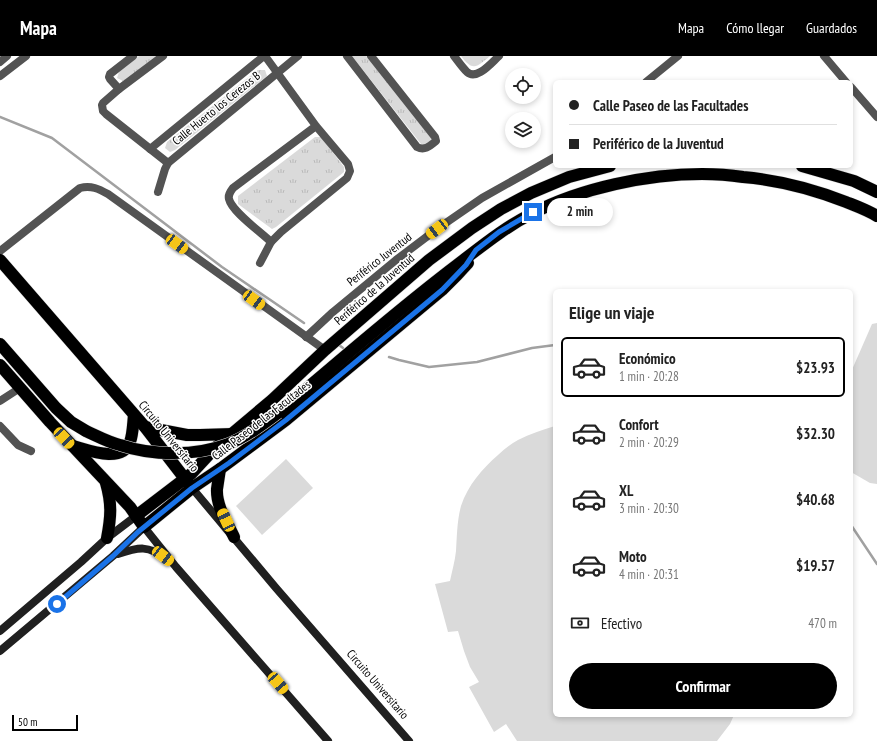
<!DOCTYPE html>
<html lang="es">
<meta charset="utf-8">
<style>
body{margin:0;font-family:"PT Sans Narrow",sans-serif;background:#f2f2f2;color:#222;height:100vh;display:flex;flex-direction:column;font-size:15px;white-space:nowrap}
*{box-sizing:border-box;margin:0}
p{font-size:13px;color:#767676}
.icon{flex:none;width:22px;height:22px;fill:none;stroke:currentColor;stroke-width:2;stroke-linecap:round;stroke-linejoin:round}
.map{position:relative;flex:1;overflow:hidden}
.panel{position:absolute;left:553px;top:233px;width:300px;height:428px;display:flex;flex-direction:column;background:#fff;border-radius:6px;box-shadow:0 2px 6px #0003}
.panel>*{flex:none}
.guide{position:absolute;left:553px;top:24px;width:300px;height:88px;border-radius:6px;box-shadow:0 2px 6px #0003;display:grid;align-content:center;height:88px;padding:0 16px;background:#fff}
.buttons{position:absolute;left:505px;top:12px;display:grid;gap:8px}
.buttons a{display:grid;place-items:center;width:36px;height:36px;border-radius:50%;background:#fff;box-shadow:0 2px 6px #0003;font-size:20px}
.scale{position:absolute;left:12px;bottom:10px;width:66px;box-sizing:border-box;padding-left:4px;border:2px solid #000;border-top:0;font-size:11px;line-height:14px;white-space:nowrap;color:#000;-webkit-text-stroke:3px #fff;paint-order:stroke}
.end{position:absolute;width:18px;height:18px;margin:-9px;border:5px solid #1a73e8;background:#fff;box-shadow:0 0 0 2px #fff}
.from{border-radius:50%}
.bubble{position:absolute;height:28px;border-radius:14px;background:#fff;box-shadow:0 2px 6px #0003;font-size:13px;font-weight:600;line-height:28px;text-align:center}
.car{position:absolute;width:12px;height:24px;margin:-12px -6px;border-radius:5px;box-shadow:0 0 3px 1px #0007;background:linear-gradient(#f5c518 24%,#345 0 40%,#f5c518 0 76%,#345 0 86%,#f5c518 0)}
.guide b{display:flex;align-items:center;gap:14px;height:38px;font-size:15px}
.guide b+b{border-top:1px solid #e0e0e0}
.guide i{width:10px;height:10px;background:#222}
ul{padding:0;list-style:none}
li{display:flex;align-items:center;gap:12px;height:60px;margin:0 8px 6px;padding:0 8px;border:2px solid transparent;border-radius:6px}
li div{flex:1}
li b{display:block;font-size:15px}
li em{font-style:normal;font-weight:600}
li.active{border-color:#000}
li>.icon{width:36px;height:36px;stroke-width:1.5}
h2{padding:0 16px;font-size:18px;line-height:48px}
.pay{display:flex;align-items:center;gap:10px;height:44px;padding:0 16px;font-size:15px}
.pay p{margin-inline-start:auto}
.cta{display:flex;gap:8px;margin-top:auto;padding:8px 16px}
.cta a{flex:1;height:46px;border-radius:24px;background:#000;color:#fff;font-size:16px;font-weight:600;line-height:46px;text-align:center}
header{display:flex;align-items:center;gap:24px;box-sizing:border-box;height:56px;padding:0 20px;background:#000;color:#fff}
header strong{font-size:19px}
nav{display:flex;gap:22px;margin-inline-start:auto;font-size:14px}
.map>svg:first-child{display:block}
</style>
<header>
<strong>Mapa</strong>
<nav><a>Mapa</a><a>Cómo llegar</a><a>Guardados</a></nav>
</header>
<div class="map">
<svg width="877" height="685" viewBox="0 0 877 685">
<defs>
<pattern id="grass-tufts" width="24" height="20" patternUnits="userSpaceOnUse"><rect width="24" height="20" fill="#dadada"/><path d="M3 7l-1-3M5 7V3M7 7l1-3M15 17l-1-3M17 17v-4M19 17l1-3" fill="none" stroke="#b9b9b9"/></pattern>
</defs>
<rect width="100%" height="100%" fill="#fff"/>
<!-- grass -->
<g fill="url(#grass-tufts)">
<path d="M139 0H159L123 25 117 22 119 16Z"/>
<path d="M352 0H366L431 82 430 88 425 91 421 88Z"/>
<path d="M461 0H490C477 11 473 16 461 0Z"/>
<path d="M258 14H265L267 20 175 94 170 96 165 92 167 86Z"/>
<path d="M315 81H321L344 111V116L276 171 272 173 238 148V140Z"/>
</g>
<!-- pitch -->
<g fill="#dadada">
<path d="M877 267V428L870 427 851 416V316L872 268Z"/>
<path d="M555 370V659H734L730 668 717 685H517L506 668 494 676 469 631 479 626 470 611 464 595 458 575 448 576 435 528 450 525C452 515 455 505 456 495 457 480 457 465 461 450 468 429 482 413 498 399 504 393 511 388 518 384 530 378 542 374 555 370Z"/>
<path d="M286 403 313 432 262 479 236 450Z"/>
</g>
<g fill="none" stroke-linecap="round" stroke-linejoin="round">
<!-- stream -->
<g stroke="#a1a1a1" stroke-width="2.5">
<path d="M0 61 52 82 222 211 304 267"/>
<path d="M339 289 343 292"/>
<path d="M389 301 399 304 429 311 477 306 532 292 555 289"/>
<path d="M851 469 877 508"/>
</g>
<defs>
<g id="highway">
<path d="M802 110 854 125 877 136"/>
<path d="M0 204 145 371 189 428"/>
<path d="M0 288 56 352 71 366 86 375"/>
<path d="M0 309 50 366 130 451 144 471 192 432 220 413 286 364 442 234 457 219 468 207"/>
<path d="M278 357C337 307 395 256 457 209 482 190 505 171 533 157 581 132 648 118 702 118 716 118 730 119 743 121 778 124 813 133 846 146 856 150 867 154 877 160"/>
<path d="M145 371 187 379H200L233 378"/>
<path d="M73 390C88 394 122 408 130 386 133 378 133 367 134 359"/>
<path d="M220 413C219 420 218 426 217 433 216 450 227 466 234 481"/>
<path d="M106 427C112 448 111 461 107 482"/>
<path d="M136 460 191 418 215 392 272 344 325 294 429 204 472 172 501 153 531 137 569 121 610 110"/>
</g>
</defs>
<!-- highway casing -->
<use href="#highway" stroke="#dbdbdb" stroke-width="13"/>
<!-- street -->
<g stroke="#535353" stroke-width="8">
<path d="M163 0 119 33 103 47 102 49 103 55 106 58 168 107"/>
<path d="M265 0 316 70 348 108 350 115 347 122 281 176 271 186C261 176 232 156 229 143 228 139 230 136 233 132L316 70"/>
<path d="M347 0 417 91C425 95 430 90 436 85L435 81 371 0"/>
<path d="M454 0C458 5 462 11 467 16 477 25 492 6 499 0"/>
<path d="M824 0 846 26"/>
<path d="M0 6 7 0"/>
<path d="M0 20 26 0"/>
<path d="M646 26 678 0"/>
<path d="M851 31 877 61"/>
<path d="M119 33 110 23 109 21 110 18 133 0"/>
<path d="M150 93 264 0"/>
<path d="M158 136 165 113 168 107 298 0"/>
<path d="M0 195 80 132C91 129 99 133 108 138L325 294"/>
<path d="M260 207 271 186"/>
<path d="M306 281 333 256 396 204 437 173 482 142 555 101"/>
<path d="M0 345 20 332"/>
<path d="M0 370 18 389 31 395"/>
</g>
<!-- secondary -->
<g stroke="#202020" stroke-width="8">
<path d="M192 432 276 532 409 685"/>
<path d="M118 498C139 491 148 489 167 503"/>
<path d="M0 575 81 506 107 482 136 460"/>
<path d="M0 595 113 500 144 471 176 511 328 685"/>
</g>
<!-- highway -->
<use href="#highway" stroke="#000" stroke-width="12"/>
<defs>
<path id="highway-bridge" d="M86 375C97 380 108 386 120 389 153 400 196 400 228 388 246 381 262 369 278 357"/>
</defs>
<!-- highway-bridge casing -->
<use href="#highway-bridge" stroke="#dbdbdb" stroke-width="13" stroke-linecap="butt"/>
<!-- highway-bridge -->
<use href="#highway-bridge" stroke="#000" stroke-width="12"/>
</g>
<g fill="none" stroke-linecap="round" stroke-linejoin="round">
<!-- route -->
<path stroke="#1a73e8" stroke-width="5" d="M57 548 113 500 138 476 192 432 229 407 286 364 442 234 466 209 476 194 499 176 533 156"/>
</g>
<g text-anchor="middle" dominant-baseline="central" stroke-width="3" stroke-linejoin="round" paint-order="stroke">
<!-- street labels -->
<g font-size="12" fill="#000" stroke="#fff">
<text transform="translate(216 52) rotate(-39)">Calle Huerto los Cerezos B</text>
<text transform="translate(379 203) rotate(-38)">Periférico Juventud</text>
<text transform="translate(374 233) rotate(-41)">Periférico de la Juventud</text>
<text transform="translate(261 364) rotate(-38)">Calle Paseo de las Facultades</text>
<text transform="translate(169 380) rotate(51)">Circuito Universitario</text>
<text transform="translate(378 628) rotate(49)">Circuito Universitario</text>
</g>
</g>
</svg>
<div class="buttons">
<a><svg class="icon" aria-label="locate" viewBox="0 0 24 24"><circle cx="12" cy="12" r="6"/><path d="M12 2v4M12 18v4M2 12h4M18 12h4"/></svg></a>
<a><svg class="icon" aria-label="layers" viewBox="0 0 24 24"><path d="M12 4l9 5-9 5-9-5zM3 14l9 5 9-5"/></svg></a>
</div>
<div class="scale">50 m</div>
<i class="end from" style="left:57px;top:548px"></i>
<i class="end" style="left:533px;top:156px"></i>
<div class="bubble" style="left:547px;top:142px;width:66px">2 min</div>
<i class="car" style="left:437px;top:173px;rotate:233deg"></i>
<i class="car" style="left:177px;top:188px;rotate:126deg"></i>
<i class="car" style="left:254px;top:244px;rotate:126deg"></i>
<i class="car" style="left:64px;top:382px;rotate:137deg"></i>
<i class="car" style="left:226px;top:464px;rotate:335deg"></i>
<i class="car" style="left:163px;top:500px;rotate:127deg"></i>
<i class="car" style="left:278px;top:627px;rotate:139deg"></i>
<div class="guide">
<b><i class="from"></i>Calle Paseo de las Facultades</b>
<b><i></i>Periférico de la Juventud</b>
</div>
<section class="panel">
<h2>Elige un viaje</h2>
<ul>
<li class="active"><svg class="icon" aria-label="car" viewBox="0 0 24 24"><path d="M5 17H2v-5l4-1 3-4h7l3 4 3 1v5h-3M9 17h6M6 11h13"/><circle cx="7" cy="17" r="2"/><circle cx="17" cy="17" r="2"/></svg><div><b>Económico</b><p>1 min · 20:28</p></div><em>$23.93</em></li>
<li><svg class="icon" aria-label="car" viewBox="0 0 24 24"><path d="M5 17H2v-5l4-1 3-4h7l3 4 3 1v5h-3M9 17h6M6 11h13"/><circle cx="7" cy="17" r="2"/><circle cx="17" cy="17" r="2"/></svg><div><b>Confort</b><p>2 min · 20:29</p></div><em>$32.30</em></li>
<li><svg class="icon" aria-label="car" viewBox="0 0 24 24"><path d="M5 17H2v-5l4-1 3-4h7l3 4 3 1v5h-3M9 17h6M6 11h13"/><circle cx="7" cy="17" r="2"/><circle cx="17" cy="17" r="2"/></svg><div><b>XL</b><p>3 min · 20:30</p></div><em>$40.68</em></li>
<li><svg class="icon" aria-label="car" viewBox="0 0 24 24"><path d="M5 17H2v-5l4-1 3-4h7l3 4 3 1v5h-3M9 17h6M6 11h13"/><circle cx="7" cy="17" r="2"/><circle cx="17" cy="17" r="2"/></svg><div><b>Moto</b><p>4 min · 20:31</p></div><em>$19.57</em></li>
</ul>
<div class="pay"><svg class="icon" aria-label="cash" viewBox="0 0 24 24"><path d="M3 7h18v10H3z"/><circle cx="12" cy="12" r="2"/></svg>Efectivo<p>470 m</p></div>
<div class="cta"><a>Confirmar</a></div>
</section>
</div>
